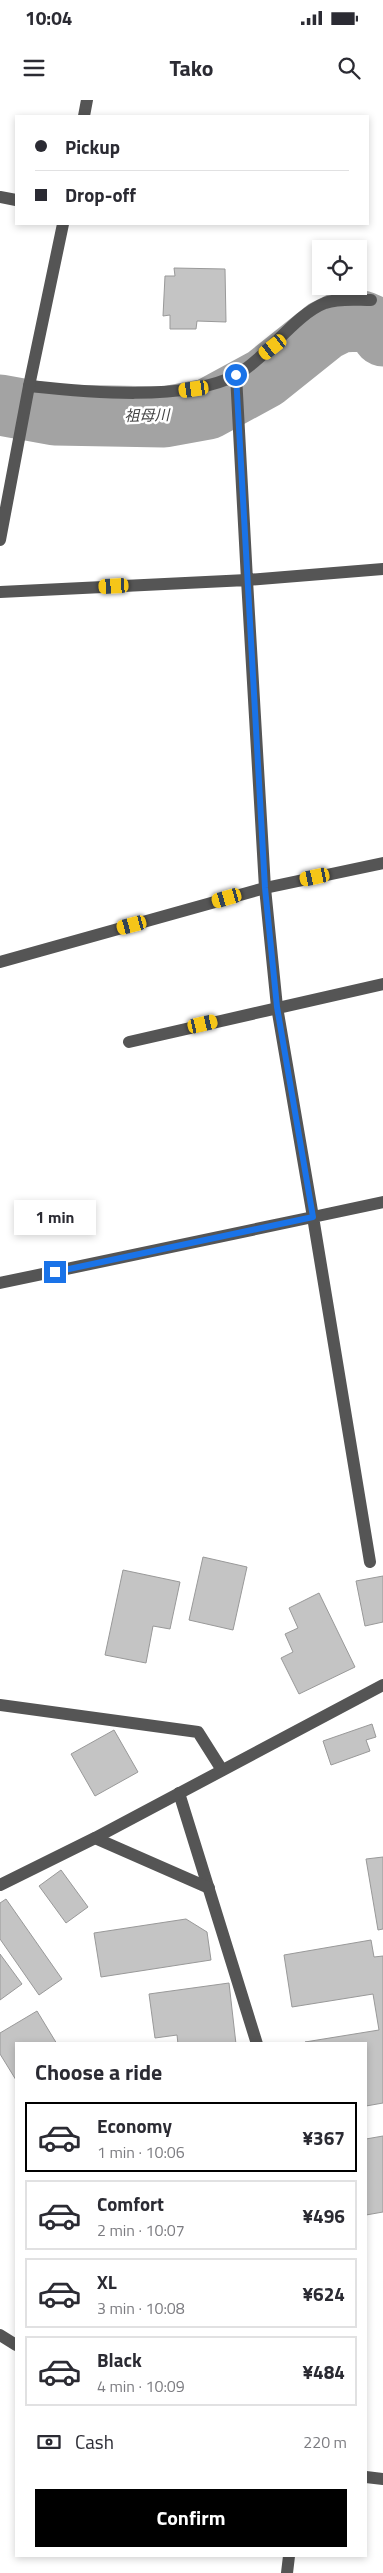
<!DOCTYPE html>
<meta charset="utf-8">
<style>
body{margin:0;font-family:"Titillium Web","Noto Sans JP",sans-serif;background:#f7f7f7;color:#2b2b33;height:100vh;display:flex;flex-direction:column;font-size:19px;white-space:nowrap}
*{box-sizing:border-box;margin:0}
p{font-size:16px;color:#7c7c81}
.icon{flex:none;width:28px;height:28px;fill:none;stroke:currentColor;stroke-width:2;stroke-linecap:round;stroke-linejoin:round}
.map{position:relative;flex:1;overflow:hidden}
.drawer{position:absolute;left:15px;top:1942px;width:352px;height:515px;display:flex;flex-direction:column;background:#fff;border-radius:0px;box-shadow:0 2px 8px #0003}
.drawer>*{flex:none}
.hud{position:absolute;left:15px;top:15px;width:354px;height:110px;border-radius:0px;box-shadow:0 2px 8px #0003;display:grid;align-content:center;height:110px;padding:0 20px;background:#fff}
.fabs{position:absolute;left:312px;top:140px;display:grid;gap:10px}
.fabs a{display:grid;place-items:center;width:55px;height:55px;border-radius:0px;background:#fff;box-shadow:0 2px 8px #0003;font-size:25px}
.end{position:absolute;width:22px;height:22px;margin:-11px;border:6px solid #1a73e8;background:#fff;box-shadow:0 0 0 2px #fff}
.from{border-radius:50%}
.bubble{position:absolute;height:35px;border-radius:0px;background:#fff;box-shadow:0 2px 8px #0003;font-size:16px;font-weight:700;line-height:35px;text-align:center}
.car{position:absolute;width:15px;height:30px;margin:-15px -8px;border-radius:6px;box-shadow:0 0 4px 1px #0007;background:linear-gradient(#f5c518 24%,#345 0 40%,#f5c518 0 76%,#345 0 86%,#f5c518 0)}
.hud b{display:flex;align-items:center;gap:18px;height:48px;font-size:19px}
.hud b+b{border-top:1px solid #e1e1e2}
.hud i{width:12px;height:12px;background:#2b2b33}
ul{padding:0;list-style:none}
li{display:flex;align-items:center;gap:15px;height:70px;margin:0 10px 8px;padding:0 10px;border:2px solid #e1e1e2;border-radius:0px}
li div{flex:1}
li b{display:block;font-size:19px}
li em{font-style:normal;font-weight:700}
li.on{border-color:#000}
li>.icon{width:45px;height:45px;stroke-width:1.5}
h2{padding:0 20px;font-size:22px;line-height:60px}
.pay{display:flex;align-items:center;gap:12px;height:55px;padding:0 20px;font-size:19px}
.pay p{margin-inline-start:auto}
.action{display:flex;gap:10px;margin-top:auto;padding:10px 20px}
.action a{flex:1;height:58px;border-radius:0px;background:#000;color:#fff;font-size:20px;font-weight:700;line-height:58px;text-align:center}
.status{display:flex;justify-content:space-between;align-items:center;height:35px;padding:0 25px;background:#fff;direction:ltr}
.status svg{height:14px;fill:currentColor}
header{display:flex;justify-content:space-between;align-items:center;height:65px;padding:0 20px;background:#fff;font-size:22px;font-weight:700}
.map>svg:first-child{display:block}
</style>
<div class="status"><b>10:04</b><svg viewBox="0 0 49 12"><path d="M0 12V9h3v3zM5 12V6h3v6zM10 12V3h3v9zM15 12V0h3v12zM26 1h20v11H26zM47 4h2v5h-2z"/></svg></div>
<header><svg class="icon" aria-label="menu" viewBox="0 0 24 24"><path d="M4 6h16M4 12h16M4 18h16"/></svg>Tako<svg class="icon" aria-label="search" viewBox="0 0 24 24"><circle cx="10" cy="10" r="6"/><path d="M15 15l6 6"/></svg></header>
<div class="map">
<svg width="383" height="2473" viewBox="0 0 383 2473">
<rect width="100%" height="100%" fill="#fff"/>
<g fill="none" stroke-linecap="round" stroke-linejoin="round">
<!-- river -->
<path stroke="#a3a3a3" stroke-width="61" d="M0 305 55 315 164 317 208 309 265 278 325 230 341 222 362 221 380 229 383 236"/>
</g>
<!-- building -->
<g fill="#c4c4c4" stroke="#999">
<path d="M174 168 225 169 226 222 197 221 196 229H170V215L163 216 165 176H175Z"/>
<path d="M203 1457 247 1467 233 1530 189 1520Z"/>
<path d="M123 1470 180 1482 170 1529 153 1526 146 1563 105 1555Z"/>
<path d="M383 1476V1522L365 1526 356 1481Z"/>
<path d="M319 1493 355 1567 299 1594 281 1558 293 1552 285 1534 298 1528 289 1508Z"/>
<path d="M372 1624 376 1637 366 1640 370 1651 331 1665 323 1641Z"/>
<path d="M114 1630 138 1672 95 1696 71 1654Z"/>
<path d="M383 1757V1829L378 1830 366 1759Z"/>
<path d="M61 1770 88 1807 66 1823 39 1786Z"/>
<path d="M6 1799 62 1879 39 1895 0 1839V1803Z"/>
<path d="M186 1819 207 1832 211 1860 101 1877 94 1833Z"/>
<path d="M371 1840 374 1857 383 1856V2003L366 2006V1944L305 1942 379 1930 373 1894 292 1907 284 1855Z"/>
<path d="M0 1854 22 1884 0 1900Z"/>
<path d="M229 1883 236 1944H178L177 1935 155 1938 149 1894Z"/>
<path d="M37 1911 57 1944H16V1980L0 1954V1933Z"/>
<path d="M383 2036V2112L366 2115V2039Z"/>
</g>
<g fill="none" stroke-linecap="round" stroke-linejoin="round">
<!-- minor -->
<g stroke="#555" stroke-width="12">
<path d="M84 16 87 0"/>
<path d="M0 97 16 100"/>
<path d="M236 275 247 480 383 469"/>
<path d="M29 286C85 292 186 302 236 275 267 258 294 215 325 203 339 198 356 200 371 200"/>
<path d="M0 440 29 286 63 124"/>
<path d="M0 492 247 480 265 788 277 907 313 1117 0 1183"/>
<path d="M0 862 265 788 383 763"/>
<path d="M129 942 383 884"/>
<path d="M370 1462 313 1117 383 1102"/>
<path d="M0 1605 198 1632 222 1670"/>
<path d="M179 1693 257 1944"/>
<path d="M95 1738 209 1788"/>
<path d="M0 1785 95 1738 383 1585"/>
<path d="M0 2235 16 2245"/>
<path d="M366 2377 383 2379"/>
<path d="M287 2473 289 2456"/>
</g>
</g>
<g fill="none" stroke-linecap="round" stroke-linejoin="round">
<!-- route -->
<path stroke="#1a73e8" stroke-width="6" d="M55 1172 313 1117 277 907 265 788 236 275"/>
</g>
<g text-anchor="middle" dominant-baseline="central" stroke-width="5" stroke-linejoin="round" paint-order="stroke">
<!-- water labels -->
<g font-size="15" font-style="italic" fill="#444" stroke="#fff">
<text transform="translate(147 315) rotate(-1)">祖母川</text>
</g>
</g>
</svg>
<div class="fabs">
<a><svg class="icon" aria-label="locate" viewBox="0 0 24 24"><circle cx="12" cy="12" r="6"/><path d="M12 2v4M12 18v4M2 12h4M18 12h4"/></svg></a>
</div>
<i class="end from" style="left:236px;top:275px"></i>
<i class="end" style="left:55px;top:1172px"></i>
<div class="bubble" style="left:14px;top:1100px;width:82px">1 min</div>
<i class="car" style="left:273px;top:247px;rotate:232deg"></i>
<i class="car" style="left:194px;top:289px;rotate:262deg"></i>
<i class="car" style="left:114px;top:486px;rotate:267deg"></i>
<i class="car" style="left:315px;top:777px;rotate:258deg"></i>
<i class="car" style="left:227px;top:798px;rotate:254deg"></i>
<i class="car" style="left:132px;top:825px;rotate:255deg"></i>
<i class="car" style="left:203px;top:924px;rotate:77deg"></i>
<div class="hud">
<b><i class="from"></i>Pickup</b>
<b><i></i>Drop-off</b>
</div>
<section class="drawer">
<h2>Choose a ride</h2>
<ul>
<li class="on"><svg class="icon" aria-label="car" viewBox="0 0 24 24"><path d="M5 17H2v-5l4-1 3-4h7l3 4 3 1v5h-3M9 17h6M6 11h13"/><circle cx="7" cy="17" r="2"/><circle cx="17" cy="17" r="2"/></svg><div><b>Economy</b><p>1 min · 10:06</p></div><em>¥367</em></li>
<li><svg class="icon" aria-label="car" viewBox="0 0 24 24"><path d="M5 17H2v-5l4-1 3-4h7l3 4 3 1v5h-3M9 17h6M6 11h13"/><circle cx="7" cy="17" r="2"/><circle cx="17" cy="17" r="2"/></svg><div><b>Comfort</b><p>2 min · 10:07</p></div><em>¥496</em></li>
<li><svg class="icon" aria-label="car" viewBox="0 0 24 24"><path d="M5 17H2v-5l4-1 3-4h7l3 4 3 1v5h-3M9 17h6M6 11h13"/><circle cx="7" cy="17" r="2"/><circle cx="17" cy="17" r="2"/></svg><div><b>XL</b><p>3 min · 10:08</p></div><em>¥624</em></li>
<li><svg class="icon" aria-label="car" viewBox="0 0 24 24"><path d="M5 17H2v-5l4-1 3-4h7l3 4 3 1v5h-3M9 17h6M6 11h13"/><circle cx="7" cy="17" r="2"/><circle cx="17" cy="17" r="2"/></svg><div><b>Black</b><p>4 min · 10:09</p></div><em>¥484</em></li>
</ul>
<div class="pay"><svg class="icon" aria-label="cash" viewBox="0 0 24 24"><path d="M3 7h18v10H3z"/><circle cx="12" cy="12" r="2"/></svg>Cash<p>220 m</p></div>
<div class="action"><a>Confirm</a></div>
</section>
</div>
